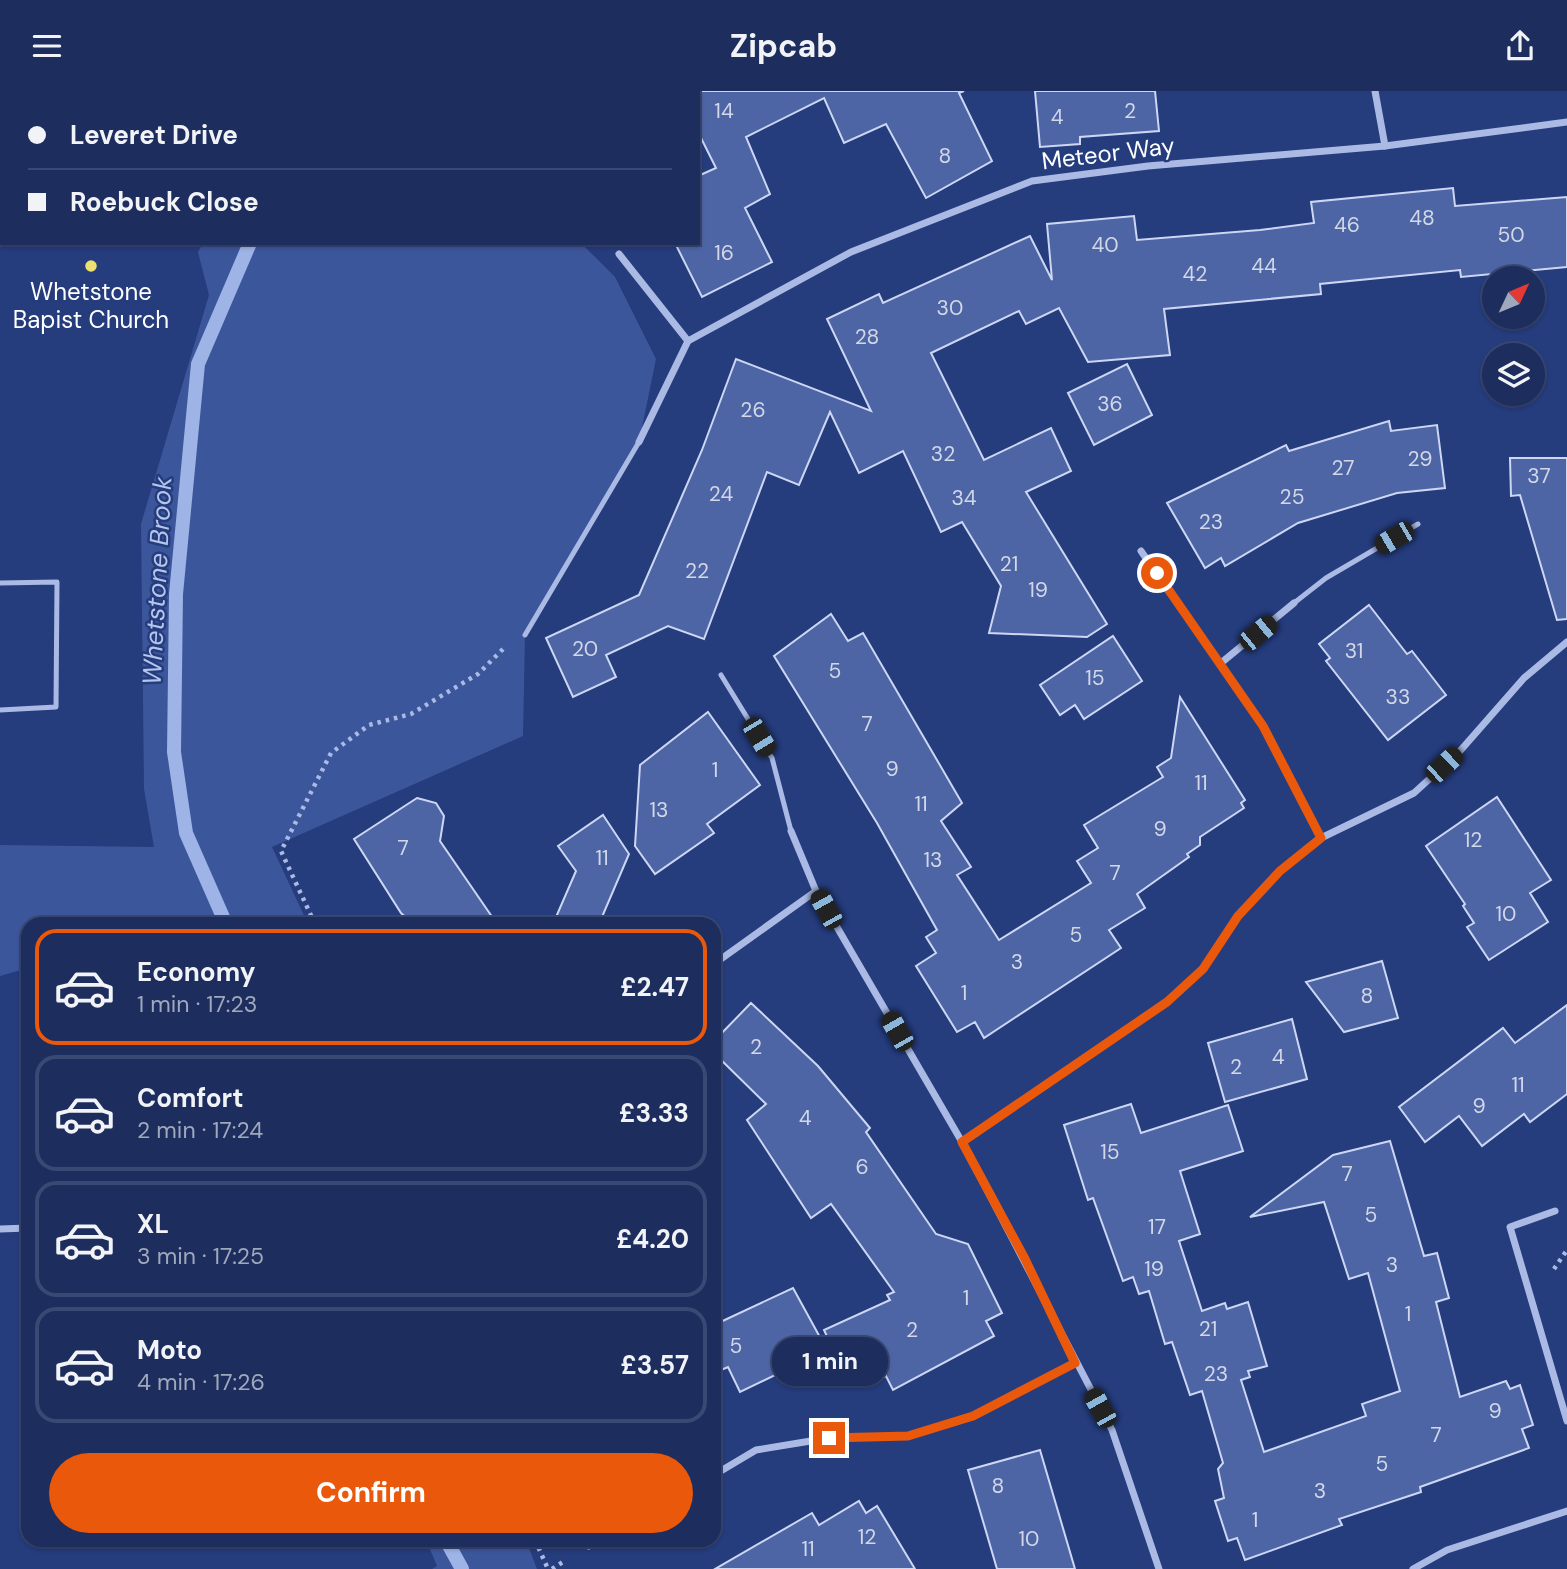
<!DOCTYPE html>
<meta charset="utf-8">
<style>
body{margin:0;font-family:"DM Sans",sans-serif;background:#253564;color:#f1f3f6;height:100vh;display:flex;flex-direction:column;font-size:26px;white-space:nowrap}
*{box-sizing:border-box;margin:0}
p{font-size:23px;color:#a0a8bc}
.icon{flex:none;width:38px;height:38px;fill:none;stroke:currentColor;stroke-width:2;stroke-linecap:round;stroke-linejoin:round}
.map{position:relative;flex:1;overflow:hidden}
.drawer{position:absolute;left:21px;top:826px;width:700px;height:630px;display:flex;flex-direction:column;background:#1c2d5e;border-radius:21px;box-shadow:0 2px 5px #0004,0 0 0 2px #3a4973}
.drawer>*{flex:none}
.top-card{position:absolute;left:0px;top:0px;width:700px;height:154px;box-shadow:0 2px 5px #0004,0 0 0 2px #3a4973;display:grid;align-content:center;height:154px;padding:0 28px;background:#1c2d5e}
.needle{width:46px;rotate:46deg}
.controls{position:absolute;left:1482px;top:175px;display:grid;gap:14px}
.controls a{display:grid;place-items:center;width:63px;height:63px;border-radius:50%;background:#1c2d5e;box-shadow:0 2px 5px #0004,0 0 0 2px #3a4973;font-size:35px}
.end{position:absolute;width:32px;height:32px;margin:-16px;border:9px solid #ea580c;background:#fff;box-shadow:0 0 0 4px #fff}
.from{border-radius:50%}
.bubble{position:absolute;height:49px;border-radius:24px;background:#1c2d5e;box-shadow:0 2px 5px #0004,0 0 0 2px #3a4973;font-size:23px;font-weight:700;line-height:49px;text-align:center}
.car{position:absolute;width:21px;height:42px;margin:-21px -10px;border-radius:9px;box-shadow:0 0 5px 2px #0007;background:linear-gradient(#222 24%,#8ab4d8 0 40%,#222 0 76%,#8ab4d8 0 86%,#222 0)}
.top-card b{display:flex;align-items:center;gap:24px;height:66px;font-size:26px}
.top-card b+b{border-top:2px solid #3a4973}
.top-card i{width:18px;height:18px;background:#f1f3f6}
ul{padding:12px 0 0;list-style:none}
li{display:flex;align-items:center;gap:21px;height:116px;margin:0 14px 10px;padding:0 14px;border:4px solid #3a4973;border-radius:21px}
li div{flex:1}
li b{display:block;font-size:26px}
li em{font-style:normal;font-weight:700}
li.selected{border-color:#ea580c}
li>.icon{width:63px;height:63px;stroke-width:1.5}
.cta{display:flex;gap:14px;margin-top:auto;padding:14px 28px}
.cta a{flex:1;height:80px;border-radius:42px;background:#ea580c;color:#fff;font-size:28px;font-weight:700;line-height:80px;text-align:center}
header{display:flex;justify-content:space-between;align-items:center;height:91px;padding:0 28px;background:#1c2d5e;font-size:32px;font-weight:700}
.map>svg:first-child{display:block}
</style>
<header><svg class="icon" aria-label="menu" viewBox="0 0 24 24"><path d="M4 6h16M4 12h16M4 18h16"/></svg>Zipcab<svg class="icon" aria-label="share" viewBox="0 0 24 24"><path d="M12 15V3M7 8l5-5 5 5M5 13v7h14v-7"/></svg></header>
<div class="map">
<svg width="1567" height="1478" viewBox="0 0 1567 1478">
<rect width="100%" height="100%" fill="#253c7d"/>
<!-- green -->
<g fill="#3c569c">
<path d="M266 0H664L268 2Z"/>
<path d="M203 152H581L615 186 656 268 639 351 525 544 523 645 272 756 308 833H28V877L0 885V754L154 756 144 698 141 433 209 204 198 161Z"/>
<path d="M426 1449H526L537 1478H432L437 1475Z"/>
</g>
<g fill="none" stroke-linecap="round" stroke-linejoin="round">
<!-- stream -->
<g stroke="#9eb3e6" stroke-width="14">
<path d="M409 2 414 0"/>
<path d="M226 833 186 742 174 661 176 503 198 273 250 152"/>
<path d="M446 1449 462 1478"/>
</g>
</g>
<!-- building -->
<g fill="#4d65a5" stroke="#cdd7f4" stroke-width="2">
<path d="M698 0H964L959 2 992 70 926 107 886 33 844 52 824 7 746 46 770 103 745 117 772 171 702 206 675 152H698V85L716 77 698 41Z"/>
<path d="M1035 0H1155L1159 40 1080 46V53L1040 56Z"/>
<path d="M1453 97 1455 115 1567 106V176L1461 186 1460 179 1320 193 1321 203 1164 218 1170 264 1088 271 1059 217 1026 233 1019 220 931 262 984 369 1051 337 1071 380 1026 401 1107 533 1087 546 989 542 1001 495 962 431 941 441 903 360 859 382 830 321 799 394 767 381 704 548 668 535 606 564 616 586 573 606 546 547 639 504 702 359 736 268 871 320 827 228 879 203 883 212 1030 145 1052 189 1047 133 1134 125 1137 149 1260 139 1314 132 1311 111Z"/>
<path d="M1127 273 1152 324 1094 354 1068 302Z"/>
<path d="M1389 330 1391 340 1437 334 1445 397 1397 402 1298 432 1225 475 1221 467 1205 477 1167 412 1286 354 1289 360Z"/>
<path d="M1510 367H1567V528L1557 529 1520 404 1511 405Z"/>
<path d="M1369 514 1407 563 1412 560 1446 604 1388 649 1326 570 1330 567 1319 553Z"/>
<path d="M831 523 848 550 863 542 962 712 941 730 971 776 957 784 999 849 1091 792 1077 770 1098 757 1084 734 1163 686 1157 676 1171 667 1180 606 1245 709 1241 712 1244 717 1200 746V754L1187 763 1189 766 1137 803 1145 817 1109 839 1121 857 984 947 975 931 957 941 916 875 936 862 926 846 937 839 877 732 774 565Z"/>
<path d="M1113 545 1142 590 1084 628 1075 614 1060 624 1040 594Z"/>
<path d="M708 621 760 694 707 733 714 742 655 783 635 755 640 674Z"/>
<path d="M1497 706 1551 789 1530 802 1548 831 1489 869 1467 836 1474 832 1463 815 1465 813 1426 755Z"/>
<path d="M417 707 436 712 444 725 440 750 497 833H413L401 822 354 748Z"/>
<path d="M603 724 629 763 599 833H553L576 780 558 755Z"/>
<path d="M1382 870 1398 927 1344 941 1306 891Z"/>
<path d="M751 912 818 975 870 1037 866 1041 936 1143 968 1153 1002 1222 986 1230 994 1245 893 1299 886 1285 869 1293 859 1271 842 1278 824 1239 890 1209 887 1204 894 1201 831 1113 811 1127 747 1029 766 1013 714 962V950Z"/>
<path d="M1567 914V1003L1530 1031 1524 1023 1482 1055 1459 1025 1425 1051 1399 1016 1503 937 1515 952Z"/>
<path d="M1292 928 1307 988 1225 1011 1208 952Z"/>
<path d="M1131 1013 1141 1042 1228 1014 1243 1060 1180 1080 1200 1143 1179 1150 1202 1220 1225 1212 1227 1218 1248 1211 1267 1275 1248 1280 1250 1286 1241 1289 1264 1361 1366 1325 1362 1313 1400 1300 1368 1182 1349 1188 1324 1111 1250 1126 1333 1064 1390 1050 1424 1165 1437 1162 1449 1207 1436 1211 1460 1306 1506 1290 1510 1298 1520 1294 1533 1334 1522 1338 1529 1357 1420 1396 1421 1401 1339 1428 1342 1434 1245 1469 1237 1447 1228 1450 1215 1410 1224 1407 1218 1378 1223 1372 1202 1300 1190 1304 1172 1251 1165 1253 1149 1200 1139 1203 1133 1186 1123 1190 1093 1107 1088 1109 1064 1034Z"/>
<path d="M793 1197 827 1259 740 1301 728 1276 714 1282V1234Z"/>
<path d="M1040 1359 1075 1478H997L968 1379Z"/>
<path d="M859 1410 866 1422 877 1415 915 1478H715L812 1422 819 1434Z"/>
</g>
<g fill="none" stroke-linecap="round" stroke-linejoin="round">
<!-- path -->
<g stroke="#aabae5" stroke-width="4.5" stroke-dasharray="3.5 5" stroke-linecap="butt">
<path d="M315 833 281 760 331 662 369 634 411 623 478 583 503 558"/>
<path d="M1554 1178 1567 1159"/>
<path d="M535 1449 548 1478"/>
<path d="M552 1478 566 1469"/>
</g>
<!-- lane -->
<g stroke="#aabae5" stroke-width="5">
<path d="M0 492 57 491 56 616 0 619"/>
<path d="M1294 512 1326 487 1418 433"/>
<path d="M525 544 639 351"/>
<path d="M721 584 772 667 791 740"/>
</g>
<!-- street -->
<g stroke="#aabae5" stroke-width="7">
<path d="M1375 0 1385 55"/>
<path d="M619 163 688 250"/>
<path d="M639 351 688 250 851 161 1032 90 1148 75 1385 55 1567 31"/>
<path d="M1141 460 1263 635 1321 747"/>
<path d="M1221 572 1294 512"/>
<path d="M791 740 816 800 962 1051 1112 1339 1159 1478"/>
<path d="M714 873 816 800"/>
<path d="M962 1051 1167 911 1203 878 1238 825 1280 780 1321 747 1414 702 1460 660 1524 587 1567 551"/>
<path d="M1555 1120 1510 1136 1567 1330"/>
<path d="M0 1138 28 1137"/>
<path d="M714 1384 756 1359 829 1347 908 1345 973 1325 1075 1272"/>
<path d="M589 1455 600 1449"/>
<path d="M1413 1478 1447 1459 1567 1420"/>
</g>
</g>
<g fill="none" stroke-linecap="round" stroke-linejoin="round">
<!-- route -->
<path stroke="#ea580c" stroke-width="9" d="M829 1347 908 1345 973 1325 1075 1272 1025 1168 962 1051 1167 911 1203 878 1238 825 1280 780 1321 747 1263 635 1157 482"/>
</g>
<!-- markers -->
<circle fill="#eee06e" stroke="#253c7d" stroke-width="2.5" cx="91" cy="175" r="7"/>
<g text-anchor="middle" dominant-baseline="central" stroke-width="5" stroke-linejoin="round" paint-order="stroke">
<!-- number labels -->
<g font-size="21" fill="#d2d8e8">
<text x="724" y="20">14</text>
<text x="1130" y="20">2</text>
<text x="1057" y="26">4</text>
<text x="945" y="65">8</text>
<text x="1422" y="127">48</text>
<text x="1347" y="134">46</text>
<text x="1511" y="144">50</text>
<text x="1105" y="154">40</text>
<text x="724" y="162">16</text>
<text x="1264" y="175">44</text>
<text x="1195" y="183">42</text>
<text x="950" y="217">30</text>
<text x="867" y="246">28</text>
<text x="1110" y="313">36</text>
<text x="753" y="319">26</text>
<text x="943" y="363">32</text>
<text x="1420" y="368">29</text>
<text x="1343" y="377">27</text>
<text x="1539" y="385">37</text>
<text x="721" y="403">24</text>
<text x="1292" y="406">25</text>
<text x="964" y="407">34</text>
<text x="1211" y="431">23</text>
<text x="1009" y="473">21</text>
<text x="697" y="480">22</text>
<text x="1038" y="499">19</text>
<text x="585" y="558">20</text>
<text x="1354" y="560">31</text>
<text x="835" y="580">5</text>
<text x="1095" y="587">15</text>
<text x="1398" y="606">33</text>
<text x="867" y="633">7</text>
<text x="892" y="678">9</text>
<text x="715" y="679">1</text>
<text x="1201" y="692">11</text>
<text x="921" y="713">11</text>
<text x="659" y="719">13</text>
<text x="1160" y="738">9</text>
<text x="1473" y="749">12</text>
<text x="403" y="757">7</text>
<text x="602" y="767">11</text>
<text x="933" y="769">13</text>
<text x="1115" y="782">7</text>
<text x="1506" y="823">10</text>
<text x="1076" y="844">5</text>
<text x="1017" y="871">3</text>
<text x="964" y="902">1</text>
<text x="1367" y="905">8</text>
<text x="756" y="956">2</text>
<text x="1278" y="966">4</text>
<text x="1236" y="976">2</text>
<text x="1518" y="994">11</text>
<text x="1479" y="1015">9</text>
<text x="805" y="1027">4</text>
<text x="1110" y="1061">15</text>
<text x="862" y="1076">6</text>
<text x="1347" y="1083">7</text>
<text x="1371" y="1124">5</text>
<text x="1157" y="1136">17</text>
<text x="1392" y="1174">3</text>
<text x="1154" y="1178">19</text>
<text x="966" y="1207">1</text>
<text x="1408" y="1223">1</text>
<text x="1208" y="1238">21</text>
<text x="912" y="1239">2</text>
<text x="736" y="1255">5</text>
<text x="1216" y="1283">23</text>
<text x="1495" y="1320">9</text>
<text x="1436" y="1344">7</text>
<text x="1382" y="1373">5</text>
<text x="998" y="1395">8</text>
<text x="1320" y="1400">3</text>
<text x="1255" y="1429">1</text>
<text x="867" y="1446">12</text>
<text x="1029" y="1448">10</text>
<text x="808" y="1458">11</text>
</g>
<!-- street labels -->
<g font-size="24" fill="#fff" stroke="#253c7d">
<text transform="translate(1108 62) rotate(-7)">Meteor Way</text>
</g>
<!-- poi labels -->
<g font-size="24" fill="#fff" stroke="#253c7d">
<text x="91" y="200">Whetstone<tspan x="91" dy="28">Bapist Church</tspan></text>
</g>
<!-- water labels -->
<g font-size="26" font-style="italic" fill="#b5c5ed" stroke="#253c7d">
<text transform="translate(157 490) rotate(-87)">Whetstone Brook</text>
</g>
</g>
</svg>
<div class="controls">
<a><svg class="needle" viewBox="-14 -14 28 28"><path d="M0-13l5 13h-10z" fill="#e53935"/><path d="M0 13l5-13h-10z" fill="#a0a8bc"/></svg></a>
<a><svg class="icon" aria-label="layers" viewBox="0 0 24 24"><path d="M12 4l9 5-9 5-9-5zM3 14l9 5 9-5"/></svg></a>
</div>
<i class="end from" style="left:1157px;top:482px"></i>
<i class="end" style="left:829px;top:1347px"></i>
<div class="bubble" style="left:772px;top:1246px;width:116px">1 min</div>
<i class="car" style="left:1394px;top:447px;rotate:240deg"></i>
<i class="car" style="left:1258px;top:542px;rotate:51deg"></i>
<i class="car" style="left:759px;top:646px;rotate:149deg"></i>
<i class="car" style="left:1444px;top:674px;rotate:47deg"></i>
<i class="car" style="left:826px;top:818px;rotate:331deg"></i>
<i class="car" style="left:897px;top:940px;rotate:330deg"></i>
<i class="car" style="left:1100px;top:1317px;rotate:331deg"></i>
<div class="top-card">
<b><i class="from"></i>Leveret Drive</b>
<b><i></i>Roebuck Close</b>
</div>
<section class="drawer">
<ul>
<li class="selected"><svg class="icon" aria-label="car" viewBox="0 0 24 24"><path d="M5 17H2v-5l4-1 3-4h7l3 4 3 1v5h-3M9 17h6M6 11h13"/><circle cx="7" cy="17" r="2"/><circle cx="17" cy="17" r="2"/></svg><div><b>Economy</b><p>1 min · 17:23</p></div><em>£2.47</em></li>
<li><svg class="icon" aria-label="car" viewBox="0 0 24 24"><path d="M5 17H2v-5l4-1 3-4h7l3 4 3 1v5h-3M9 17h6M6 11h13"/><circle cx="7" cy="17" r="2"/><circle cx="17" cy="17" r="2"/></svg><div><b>Comfort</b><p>2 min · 17:24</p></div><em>£3.33</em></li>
<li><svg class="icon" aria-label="car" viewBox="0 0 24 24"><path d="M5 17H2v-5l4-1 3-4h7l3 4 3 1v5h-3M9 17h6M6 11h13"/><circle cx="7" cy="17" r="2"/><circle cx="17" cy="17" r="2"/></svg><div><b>XL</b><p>3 min · 17:25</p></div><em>£4.20</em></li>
<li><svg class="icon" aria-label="car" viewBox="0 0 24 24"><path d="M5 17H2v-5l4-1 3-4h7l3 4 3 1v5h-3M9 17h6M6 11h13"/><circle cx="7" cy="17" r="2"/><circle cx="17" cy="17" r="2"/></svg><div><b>Moto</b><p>4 min · 17:26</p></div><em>£3.57</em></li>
</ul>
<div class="cta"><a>Confirm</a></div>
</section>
</div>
